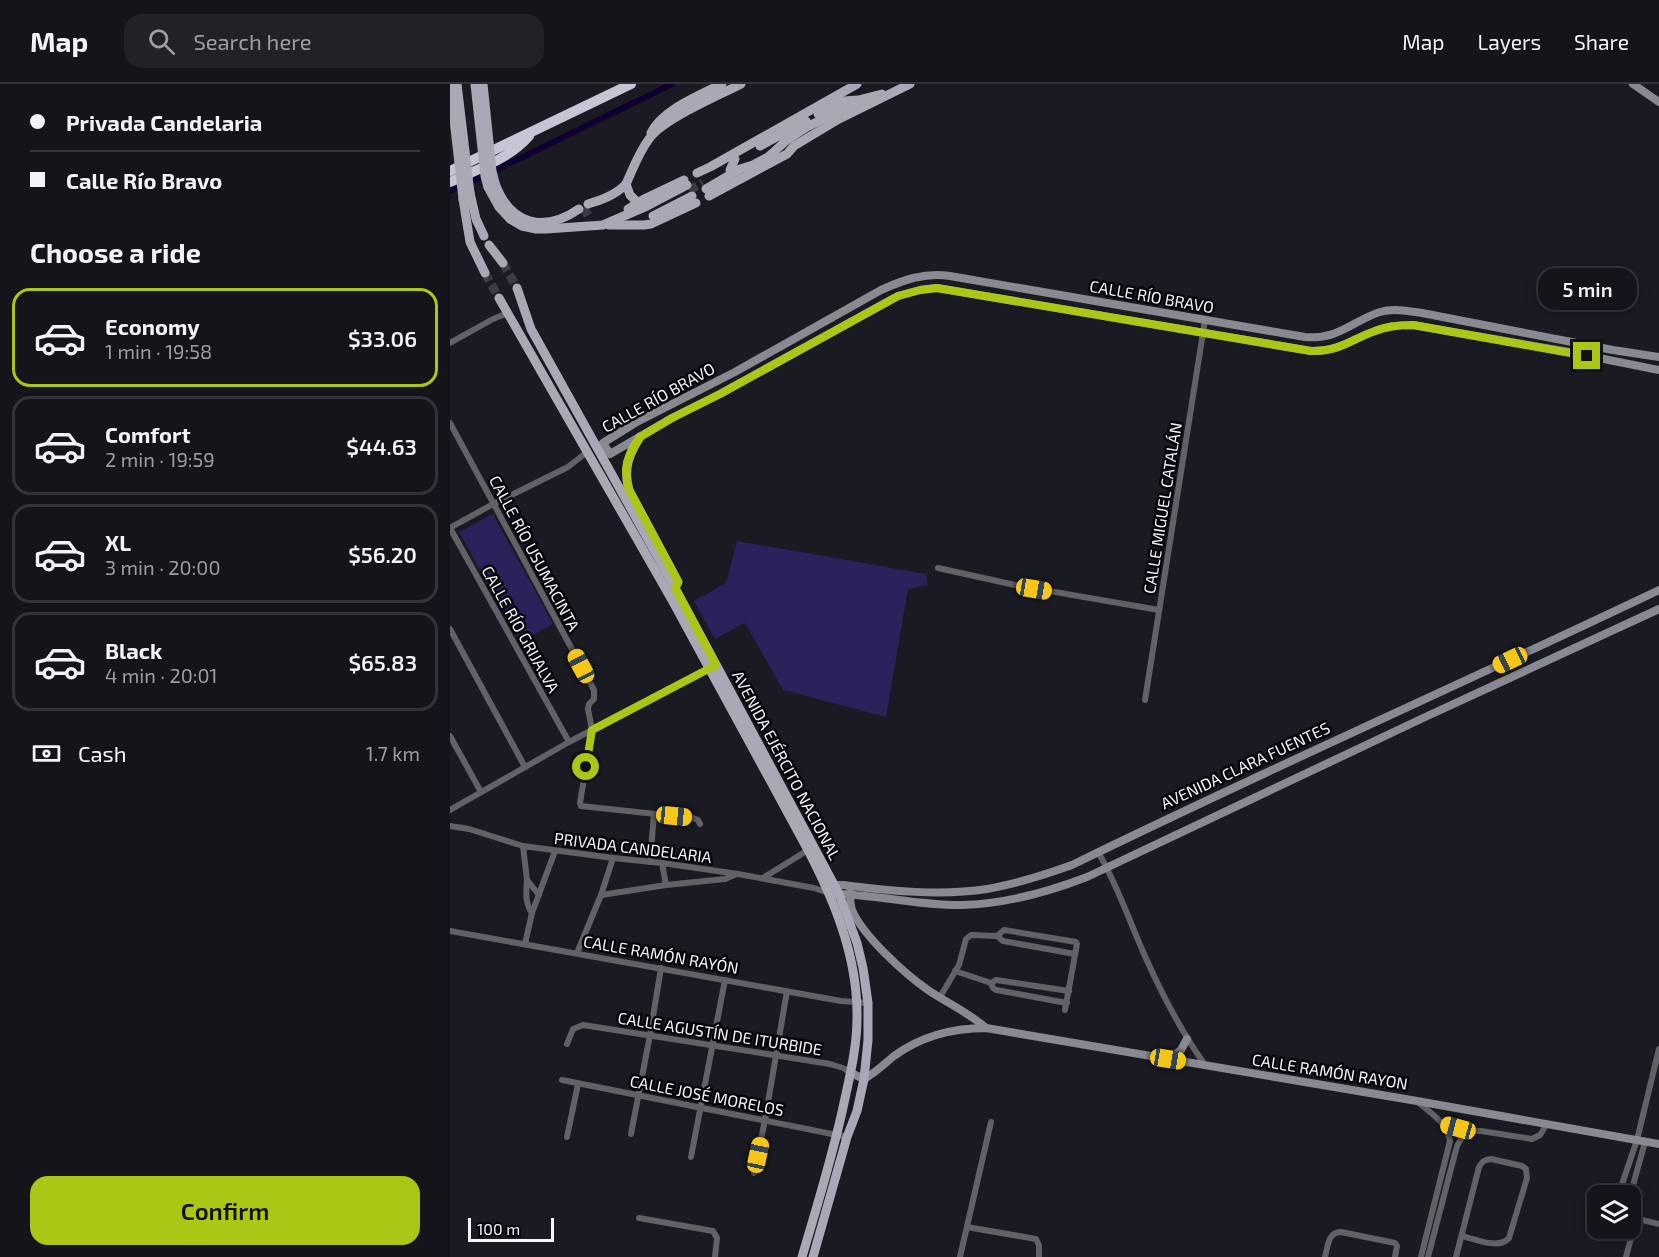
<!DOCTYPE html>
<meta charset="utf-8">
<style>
body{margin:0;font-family:"Exo 2",sans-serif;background:#212127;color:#f1f3f6;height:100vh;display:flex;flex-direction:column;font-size:22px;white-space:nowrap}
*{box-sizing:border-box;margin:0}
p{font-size:20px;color:#9d9ea2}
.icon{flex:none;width:33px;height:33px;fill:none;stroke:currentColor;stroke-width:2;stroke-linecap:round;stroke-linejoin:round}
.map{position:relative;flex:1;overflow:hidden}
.sheet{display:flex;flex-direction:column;background:#14141a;width:450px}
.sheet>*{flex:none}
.hud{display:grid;align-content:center;height:132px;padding:0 30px;background:#14141a}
.buttons{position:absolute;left:1137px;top:1101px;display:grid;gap:12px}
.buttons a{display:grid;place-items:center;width:54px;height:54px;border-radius:12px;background:#14141a;box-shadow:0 3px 15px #0003,0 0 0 2px #333339;font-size:30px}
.scale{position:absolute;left:18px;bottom:15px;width:86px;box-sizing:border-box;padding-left:6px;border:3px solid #f4f4fb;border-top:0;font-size:16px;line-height:21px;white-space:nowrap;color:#f4f4fb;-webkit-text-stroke:4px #060509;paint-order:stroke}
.end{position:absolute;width:27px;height:27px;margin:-14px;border:8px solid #abc614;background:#111;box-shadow:0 0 0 3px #111}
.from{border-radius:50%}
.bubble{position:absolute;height:42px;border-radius:18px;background:#14141a;box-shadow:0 3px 15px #0003,0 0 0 2px #333339;font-size:20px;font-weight:600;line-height:42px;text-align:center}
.car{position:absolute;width:18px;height:36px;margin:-18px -9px;border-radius:8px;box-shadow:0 0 4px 2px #0007;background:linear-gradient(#f5c518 24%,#345 0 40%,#f5c518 0 76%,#345 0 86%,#f5c518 0)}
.hud b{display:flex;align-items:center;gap:21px;height:57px;font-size:22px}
.hud b+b{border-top:2px solid #333339}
.hud i{width:15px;height:15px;background:#f1f3f6}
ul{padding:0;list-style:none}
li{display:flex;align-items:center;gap:18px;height:99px;margin:0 12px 9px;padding:0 18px;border:3px solid #333339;border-radius:18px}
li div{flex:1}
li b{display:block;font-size:22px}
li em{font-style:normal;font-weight:600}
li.selected{border-color:#abc614}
li>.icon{width:54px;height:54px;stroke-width:1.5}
h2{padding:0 30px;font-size:27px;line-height:72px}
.pay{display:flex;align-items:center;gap:15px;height:66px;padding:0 30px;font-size:22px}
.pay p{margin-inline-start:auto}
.action{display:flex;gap:12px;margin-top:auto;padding:12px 30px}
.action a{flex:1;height:69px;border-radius:18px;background:#abc614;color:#111;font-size:24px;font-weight:600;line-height:69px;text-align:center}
header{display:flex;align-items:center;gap:36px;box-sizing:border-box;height:84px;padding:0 30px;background:#14141a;border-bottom:2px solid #333339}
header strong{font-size:28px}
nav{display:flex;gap:33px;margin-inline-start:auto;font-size:21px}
.search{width:420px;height:54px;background:#212127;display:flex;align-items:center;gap:15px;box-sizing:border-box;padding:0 21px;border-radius:18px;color:#9d9ea2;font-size:22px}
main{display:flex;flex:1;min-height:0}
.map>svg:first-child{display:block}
</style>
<header>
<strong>Map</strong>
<div class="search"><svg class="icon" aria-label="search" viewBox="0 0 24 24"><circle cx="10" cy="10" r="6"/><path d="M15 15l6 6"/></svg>Search here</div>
<nav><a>Map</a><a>Layers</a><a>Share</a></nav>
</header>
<main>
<section class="sheet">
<div class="hud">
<b><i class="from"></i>Privada Candelaria</b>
<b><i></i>Calle Río Bravo</b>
</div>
<h2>Choose a ride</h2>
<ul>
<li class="selected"><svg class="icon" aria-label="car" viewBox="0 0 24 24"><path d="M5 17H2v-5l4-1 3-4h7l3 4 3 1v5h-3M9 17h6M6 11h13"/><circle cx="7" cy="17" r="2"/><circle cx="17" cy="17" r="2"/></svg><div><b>Economy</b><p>1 min · 19:58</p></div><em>$33.06</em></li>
<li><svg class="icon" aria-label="car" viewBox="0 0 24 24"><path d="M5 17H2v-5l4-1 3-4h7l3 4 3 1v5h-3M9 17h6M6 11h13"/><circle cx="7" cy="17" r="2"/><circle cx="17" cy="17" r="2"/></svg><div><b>Comfort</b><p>2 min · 19:59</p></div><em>$44.63</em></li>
<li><svg class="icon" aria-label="car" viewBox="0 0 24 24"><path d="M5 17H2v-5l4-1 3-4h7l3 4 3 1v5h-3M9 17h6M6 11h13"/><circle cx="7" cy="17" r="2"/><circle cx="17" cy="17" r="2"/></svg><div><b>XL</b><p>3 min · 20:00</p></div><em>$56.20</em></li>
<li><svg class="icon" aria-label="car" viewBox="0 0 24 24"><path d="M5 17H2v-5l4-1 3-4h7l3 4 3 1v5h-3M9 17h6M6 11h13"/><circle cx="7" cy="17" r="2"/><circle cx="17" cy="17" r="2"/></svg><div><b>Black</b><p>4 min · 20:01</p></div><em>$65.83</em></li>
</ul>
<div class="pay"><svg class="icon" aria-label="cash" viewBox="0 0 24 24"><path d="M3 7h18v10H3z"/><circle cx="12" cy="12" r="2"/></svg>Cash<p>1.7 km</p></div>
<div class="action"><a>Confirm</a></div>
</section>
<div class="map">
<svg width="1209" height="1173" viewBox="0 0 1209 1173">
<rect width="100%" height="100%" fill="#1a1a23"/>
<!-- green -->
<g fill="#2b215b">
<path d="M43 430 103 540 70 558 9 448Z"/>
<path d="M287 457 476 490 478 501 458 505 436 633 333 606 295 539 265 555 244 517 276 499Z"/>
</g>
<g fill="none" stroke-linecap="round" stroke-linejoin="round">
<!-- canal -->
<path stroke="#0e0130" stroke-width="6" d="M0 107 71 74 222 0"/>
<!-- primary-tunnel -->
<g stroke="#3b3b43" stroke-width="9" stroke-dasharray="9 4.5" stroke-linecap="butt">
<path d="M239 106 253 99"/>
<path d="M132 130 140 125"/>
<path d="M53 179 67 204"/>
<path d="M35 189 49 214"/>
</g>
<!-- street -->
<g stroke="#616166" stroke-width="6">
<path d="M0 259 43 235 58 229"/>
<path d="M0 339 144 606V615L139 620 138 625 142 646 130 719 131 722 243 734 248 736 250 740"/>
<path d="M0 444 119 658"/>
<path d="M0 444 43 420 118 383 137 368"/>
<path d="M488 484 565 501 709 526"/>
<path d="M0 545 75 683"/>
<path d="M695 616 755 236"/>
<path d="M0 652 31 708"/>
<path d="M0 726 119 658 260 584"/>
<path d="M0 742 19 745 73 762 163 774 212 779 288 790 364 804 379 809"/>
<path d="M73 762 77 796 89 811"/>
<path d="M648 768C669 803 681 843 699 881 715 916 733 950 755 981"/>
<path d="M200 778 204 730"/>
<path d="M212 779 216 801 275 795 287 790"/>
<path d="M313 794 358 766"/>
<path d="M77 796C76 809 75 819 82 829"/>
<path d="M151 811 216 801"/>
<path d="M0 847 391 917 418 919"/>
<path d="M547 852 554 846 626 858 627 860 615 926"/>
<path d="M75 860 82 829 105 767"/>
<path d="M127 869 151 811 163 774"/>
<path d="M505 887 541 899 546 896 619 907"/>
<path d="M541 899 543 904 546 906 617 919"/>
<path d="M490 913 509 881 516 855 521 851 547 852 553 857 625 870"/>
<path d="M117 960 123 945 133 941 380 980 393 984 401 989"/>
<path d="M112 996 397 1053"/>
<path d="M967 1017C981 1030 997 1038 1000 1057L971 1173"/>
<path d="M994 1040 1022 1047"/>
<path d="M181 1050 200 951 211 884"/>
<path d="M117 1053 128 1000"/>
<path d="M241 1073 275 896"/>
<path d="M304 1089 315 1036 337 907"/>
<path d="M1168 1112 1187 1056 1209 965"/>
<path d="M1180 1112 1195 1058"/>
<path d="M1180 1133 1209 1140"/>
<path d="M189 1134 263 1147 267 1154 265 1173"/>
<path d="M517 1143 586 1155 589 1161V1173"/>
<path d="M510 1173 541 1038"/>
<path d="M875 1173C878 1162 878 1148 891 1148L945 1159 947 1162 945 1173"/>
<path d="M978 1173 1002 1081 1007 1062 1013 1052 1022 1047H1031L1082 1055 1090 1051 1097 1040"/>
<path d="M1006 1173 1029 1083C1032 1077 1035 1076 1041 1075L1072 1082 1076 1085 1077 1094 1059 1154C1049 1166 1025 1155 1012 1152"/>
<path d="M1176 1173 1186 1135"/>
</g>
<!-- secondary -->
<g stroke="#898992" stroke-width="8">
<path d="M1183 0 1209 18"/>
<path d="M1209 273 1163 266 972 229C959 227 943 224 930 228 902 237 889 256 855 253L500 192C475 188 453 196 431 206L285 288 185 339 153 359 160 370 222 334 270 310 448 212 470 206 487 204 861 267C890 268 900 256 925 247 937 242 949 241 963 241L1119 268 1209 286"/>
<path d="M378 801H393C439 807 491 812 537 805 566 800 594 791 622 781 816 686 1014 599 1209 506"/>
<path d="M400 808C400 814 400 820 402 826 413 852 455 890 478 906 497 919 518 928 536 944"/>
<path d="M383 810C426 810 469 822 512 821 555 820 598 808 637 793L971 635 1209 525"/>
<path d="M718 975 731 966 737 955"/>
<path d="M401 989 414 995C425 989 434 980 444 972 470 953 503 944 536 944L967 1017 1209 1060"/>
</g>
<!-- primary -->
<g stroke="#a9a8b4" stroke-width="9">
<path d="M368 30 394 17 408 16"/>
<path d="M201 49C212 26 250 11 272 0"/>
<path d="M310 62 356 37"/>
<path d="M280 86 285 75"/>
<path d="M247 89 260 83 407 0"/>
<path d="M45 99C60 141 94 149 129 125"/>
<path d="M176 100 180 111 188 119"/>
<path d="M38 103 49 123 60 135 72 142 86 145H96L153 141 197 122 237 101"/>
<path d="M256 105 290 85 303 81 318 73 337 56 357 43 412 15 432 10"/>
<path d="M20 109 26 135 34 152"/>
<path d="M259 112 337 70 344 62 389 35 460 0"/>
<path d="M13 115 20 158 35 189"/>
<path d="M138 120C151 116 166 111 176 100 183 85 189 68 199 55 213 35 268 12 291 0"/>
<path d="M178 125 194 115 234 96"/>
<path d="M203 132 242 112"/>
<path d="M159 141H194L201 140 246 119"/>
<path d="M39 161 53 179"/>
<path d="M67 204 81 245 225 504 389 810 407 859 413 884 418 919V956L414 995 407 1027 397 1053 363 1173"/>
<path d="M49 214 222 516 358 766C385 818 408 874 407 934 407 963 400 991 394 1019 383 1071 367 1122 352 1173"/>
<path d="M190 353C179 370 173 385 179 406L226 494 228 498 226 502"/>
</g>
<!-- highway -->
<g stroke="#c5c5d3" stroke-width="10">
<path d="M0 87 181 0"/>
<path d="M0 98C28 85 59 75 79 52"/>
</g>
<!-- primary-bridge -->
<g stroke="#a9a8b4" stroke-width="9">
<path d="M0 0 13 115"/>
<path d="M7 0 20 109"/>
<path d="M25 0 35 92 38 103"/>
<path d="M33 0 42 87 45 99"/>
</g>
</g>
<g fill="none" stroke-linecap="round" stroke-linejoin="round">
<!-- route -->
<path stroke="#abc614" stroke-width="8" d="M136 683 142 646 266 581 225 504 228 498 226 494 179 406 177 399 176 386 177 378 181 367 190 353 222 334 270 310 448 212 470 206 487 204 861 267C890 267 900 256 925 247 937 242 949 241 963 241L1137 272"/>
</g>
<g text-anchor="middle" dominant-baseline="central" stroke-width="5" stroke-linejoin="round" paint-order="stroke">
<!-- street labels -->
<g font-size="16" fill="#f4f4fb" stroke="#060509">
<text transform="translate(702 212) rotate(10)">CALLE RÍO BRAVO</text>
<text transform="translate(208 313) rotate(-29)">CALLE RÍO BRAVO</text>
<text transform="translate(712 424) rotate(-81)">CALLE MIGUEL CATALÁN</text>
<text transform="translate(85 469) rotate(62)">CALLE RÍO USUMACINTA</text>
<text transform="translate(71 545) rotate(61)">CALLE RÍO GRIJALVA</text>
<text transform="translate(337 681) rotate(62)">AVENIDA EJÉRCITO NACIONAL</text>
<text transform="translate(795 681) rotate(-25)">AVENIDA CLARA FUENTES</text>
<text transform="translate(183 763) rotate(7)">PRIVADA CANDELARIA</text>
<text transform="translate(211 870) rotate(10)">CALLE RAMÓN RAYÓN</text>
<text transform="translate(270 949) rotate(9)">CALLE AGUSTÍN DE ITURBIDE</text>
<text transform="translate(880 987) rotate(9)">CALLE RAMÓN RAYON</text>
<text transform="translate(257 1011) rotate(11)">CALLE JOSÉ MORELOS</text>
</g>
</g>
</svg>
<div class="buttons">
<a><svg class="icon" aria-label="layers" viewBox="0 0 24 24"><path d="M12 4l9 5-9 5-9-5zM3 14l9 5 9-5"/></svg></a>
</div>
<div class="scale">100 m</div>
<i class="end from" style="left:136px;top:683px"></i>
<i class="end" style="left:1137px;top:272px"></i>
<div class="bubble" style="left:1088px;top:184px;width:99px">5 min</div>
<i class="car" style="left:584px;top:505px;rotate:100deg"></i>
<i class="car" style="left:1060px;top:576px;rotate:245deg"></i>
<i class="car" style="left:131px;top:582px;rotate:332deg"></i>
<i class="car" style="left:224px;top:732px;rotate:96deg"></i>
<i class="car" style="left:718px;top:975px;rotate:99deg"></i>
<i class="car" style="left:1008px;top:1044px;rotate:285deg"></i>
<i class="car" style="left:308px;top:1071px;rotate:12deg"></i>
</div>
</main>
